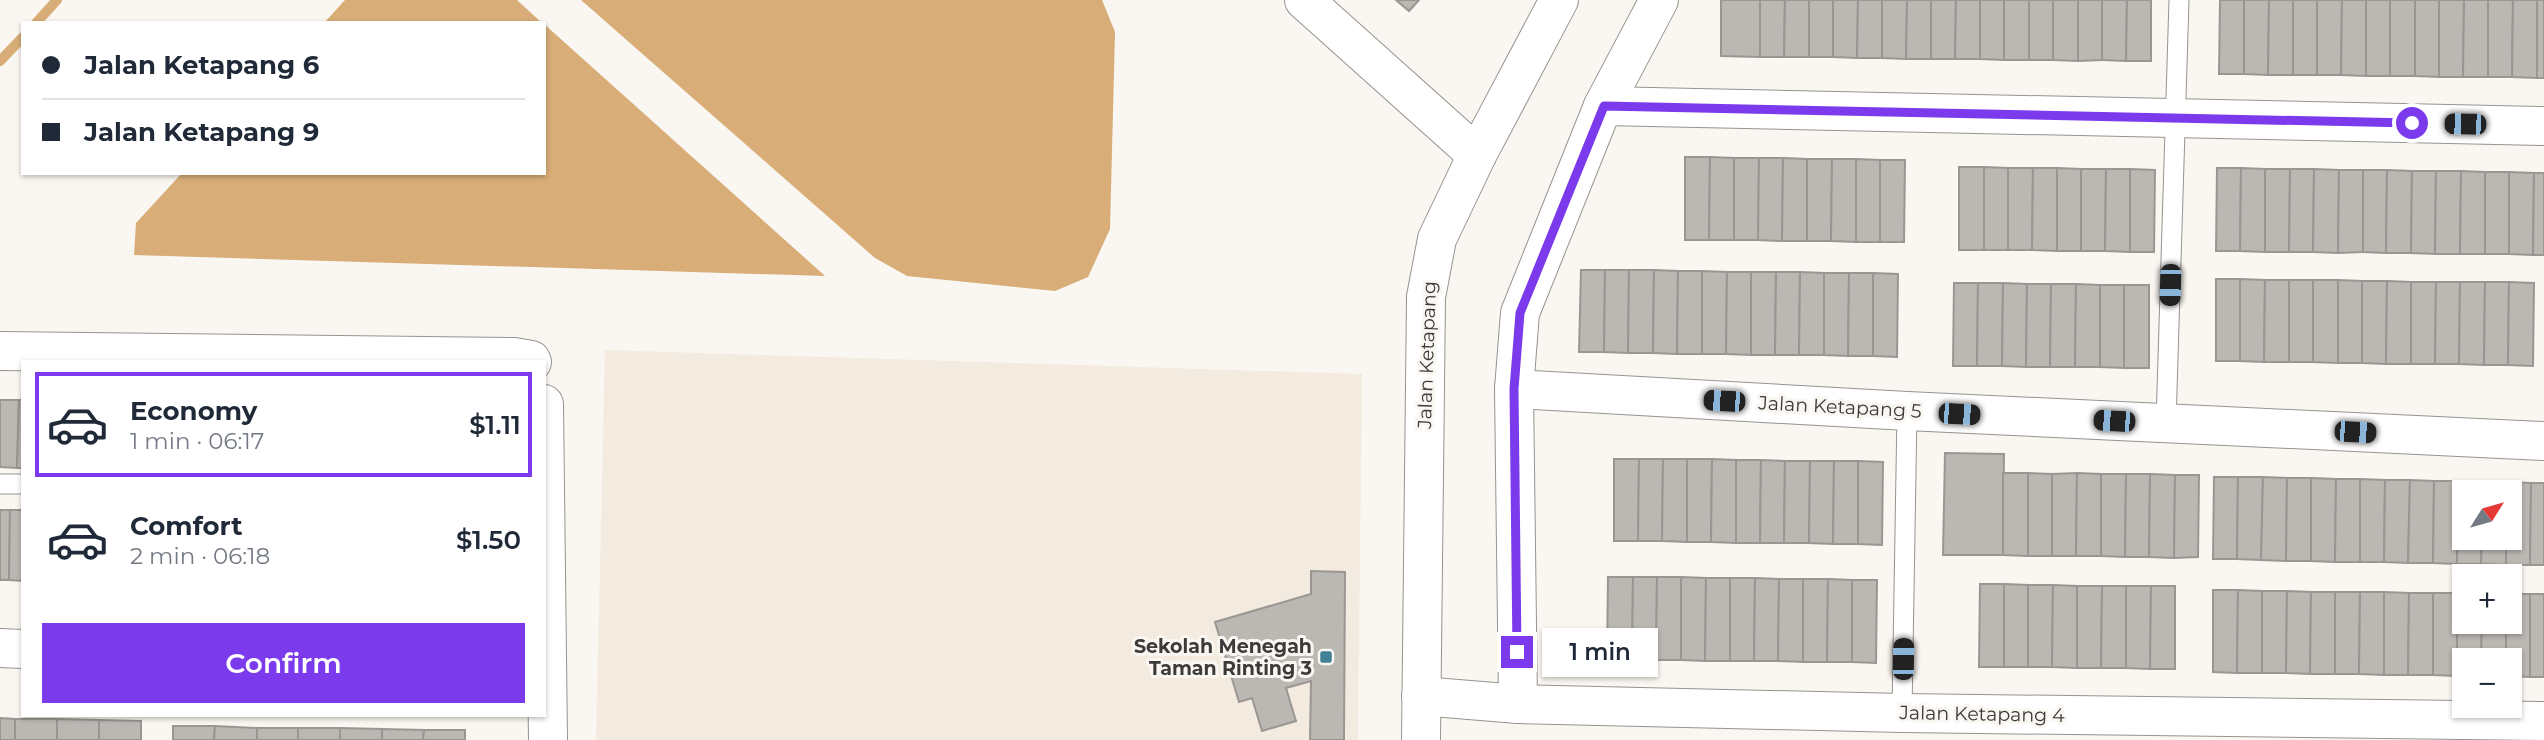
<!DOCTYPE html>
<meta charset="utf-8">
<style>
body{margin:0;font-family:Montserrat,sans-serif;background:#f2f2f3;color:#1f2937;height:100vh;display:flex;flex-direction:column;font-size:26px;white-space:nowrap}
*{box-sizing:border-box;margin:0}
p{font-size:23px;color:#747a83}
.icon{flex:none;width:38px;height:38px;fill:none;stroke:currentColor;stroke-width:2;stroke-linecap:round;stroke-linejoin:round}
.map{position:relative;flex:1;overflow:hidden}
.sheet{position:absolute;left:21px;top:360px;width:525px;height:357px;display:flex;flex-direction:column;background:#fff;border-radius:0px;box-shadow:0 2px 5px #0004}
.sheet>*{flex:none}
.hud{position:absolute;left:21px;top:21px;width:525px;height:154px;border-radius:0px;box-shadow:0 2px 5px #0004;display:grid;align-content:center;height:154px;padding:0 21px;background:#fff}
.needle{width:46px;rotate:53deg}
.controls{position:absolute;left:2452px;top:480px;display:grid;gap:14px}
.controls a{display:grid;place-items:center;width:70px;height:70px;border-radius:0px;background:#fff;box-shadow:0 2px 5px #0004;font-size:35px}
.end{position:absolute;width:32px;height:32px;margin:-16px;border:9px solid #7c3aed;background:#fff;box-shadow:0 0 0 4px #fff}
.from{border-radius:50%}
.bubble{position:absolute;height:49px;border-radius:0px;background:#fff;box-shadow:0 2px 5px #0004;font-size:23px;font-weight:600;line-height:49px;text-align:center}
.car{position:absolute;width:21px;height:42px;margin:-21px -10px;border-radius:9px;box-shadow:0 0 5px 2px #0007;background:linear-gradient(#222 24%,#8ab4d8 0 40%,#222 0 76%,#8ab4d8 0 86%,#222 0)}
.hud b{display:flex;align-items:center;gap:24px;height:66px;font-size:26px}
.hud b+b{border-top:2px solid #e0e1e3}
.hud i{width:18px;height:18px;background:#1f2937}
ul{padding:12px 0 0;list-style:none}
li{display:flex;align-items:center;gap:21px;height:105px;margin:0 14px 10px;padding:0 7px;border:4px solid transparent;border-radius:0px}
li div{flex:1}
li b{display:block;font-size:26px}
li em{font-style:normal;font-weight:600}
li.active{border-color:#7c3aed}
li>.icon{width:63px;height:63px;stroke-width:1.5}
.primary-button{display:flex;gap:14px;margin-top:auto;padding:14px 21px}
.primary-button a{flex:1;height:80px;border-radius:0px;background:#7c3aed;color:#fff;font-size:28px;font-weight:600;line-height:80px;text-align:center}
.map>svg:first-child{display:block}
</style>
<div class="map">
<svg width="2544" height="740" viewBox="0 0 2544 740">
<rect width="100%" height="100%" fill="#faf6f1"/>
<!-- built -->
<path fill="#f4ebe0" d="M605 350 1362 374 1358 740H596Z"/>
<!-- water -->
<g fill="#d8ad78">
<path d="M345 0H517L542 23H324Z"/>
<path d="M581 0H1102L1115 32 1110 229 1088 277 1055 291 907 276 875 258Z"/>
<path d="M544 24 825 276 134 255 136 223 182 173H544Z"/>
</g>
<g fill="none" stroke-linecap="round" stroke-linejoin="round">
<!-- stream -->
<g stroke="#d8ad78" stroke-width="10">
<path d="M36 23 57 0"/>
<path d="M0 61 23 37"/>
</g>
</g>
<!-- building -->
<g fill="#bbb7b2" stroke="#9a9692" stroke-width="2">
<path d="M1396 0H1419L1409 11Z"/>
<path d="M1721 0H1760V57L1721 56Z"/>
<path d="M1760 0H1785L1784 57H1760Z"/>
<path d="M1785 0H1809V57H1784Z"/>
<rect x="1809" y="0" width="24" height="57"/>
<path d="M1833 0H1858L1857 58 1833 57Z"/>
<path d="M1858 0H1882V58H1857Z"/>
<path d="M1882 0H1907L1906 59 1882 58Z"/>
<path d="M1907 0H1931V59H1906Z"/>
<path d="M1931 0H1956L1955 59H1931Z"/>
<path d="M1956 0H1980V59H1955Z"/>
<path d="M1980 0H2004V60L1980 59Z"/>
<rect x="2004" y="0" width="25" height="60"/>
<rect x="2029" y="0" width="24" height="60"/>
<path d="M2053 0H2078V61L2053 60Z"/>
<path d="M2078 0H2102V60L2078 61Z"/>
<path d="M2102 0H2127L2126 61 2102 60Z"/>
<path d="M2127 0H2151V61H2126Z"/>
<path d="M2220 0H2244V74H2219Z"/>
<path d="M2244 0H2269L2268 75 2244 74Z"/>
<path d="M2269 0H2293V75H2268Z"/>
<rect x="2293" y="0" width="24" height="75"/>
<path d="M2317 0H2342L2341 75H2317Z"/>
<path d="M2342 0H2366V76L2341 75Z"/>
<rect x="2366" y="0" width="24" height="76"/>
<rect x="2390" y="0" width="25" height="76"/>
<path d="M2415 0H2439V77L2415 76Z"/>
<path d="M2439 0H2464L2463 77H2439Z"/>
<path d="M2464 0H2488V77H2463Z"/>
<path d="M2488 0H2513L2512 77H2488Z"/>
<path d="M2513 0H2537V78L2512 77Z"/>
<rect x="2537" y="0" width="7" height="78"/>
<path d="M1685 157H1710L1709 240H1685Z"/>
<path d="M1710 157 1734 158V240H1709Z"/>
<path d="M1734 158H1759L1758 240H1734Z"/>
<path d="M1759 158H1783L1782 241 1758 240Z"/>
<path d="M1783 158 1807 159V241H1782Z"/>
<path d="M1807 159H1832L1831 241H1807Z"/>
<path d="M1832 159H1856V242L1831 241Z"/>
<path d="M1856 159 1880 160V242H1856Z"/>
<path d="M1880 160H1905L1904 242H1880Z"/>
<rect x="1959" y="167" width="25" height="83"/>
<path d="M1984 167 2008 168V250H1984Z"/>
<path d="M2008 168H2033L2032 250H2008Z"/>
<path d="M2033 168H2057V251L2032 250Z"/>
<path d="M2057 168 2081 169V251H2057Z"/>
<path d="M2217 168H2241L2240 251H2216Z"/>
<path d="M2241 168 2265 169V252L2240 251Z"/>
<path d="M2081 169H2106L2105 251H2081Z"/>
<path d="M2106 169H2130V252L2105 251Z"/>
<path d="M2130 169 2155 170 2154 252H2130Z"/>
<path d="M2265 169H2290L2289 252H2265Z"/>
<path d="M2290 169H2314L2313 252H2289Z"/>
<path d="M2314 169 2339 170 2338 253 2313 252Z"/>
<path d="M2339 170H2363V252L2338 253Z"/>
<path d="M2363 170H2387L2386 253 2363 252Z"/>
<path d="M2387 170 2412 171 2411 253H2386Z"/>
<path d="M2412 171H2436L2435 254 2411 253Z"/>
<path d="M2436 171H2461L2460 254H2435Z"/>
<path d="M2461 171 2485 172V254H2460Z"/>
<rect x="2485" y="172" width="24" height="82"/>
<path d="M2509 172 2534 173 2533 255 2509 254Z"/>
<path d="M2534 173H2544V255H2533Z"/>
<path d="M1581 270H1605L1604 352H1579Z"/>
<path d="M1605 270H1629L1628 353 1604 352Z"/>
<path d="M1629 270H1654L1653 353H1628Z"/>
<path d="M1654 270 1678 271 1677 354 1653 353Z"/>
<path d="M1678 271H1702V354H1677Z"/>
<path d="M1702 271 1727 272 1726 354H1702Z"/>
<path d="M1727 272H1751V355L1726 354Z"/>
<path d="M1751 272H1776L1775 355H1751Z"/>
<path d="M1776 272H1800L1799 355H1775Z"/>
<path d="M1800 272 1824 273V355H1799Z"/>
<path d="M1824 273H1849L1848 356 1824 355Z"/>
<path d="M1849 273H1873V356H1848Z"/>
<path d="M1873 273 1898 274 1897 357 1873 356Z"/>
<rect x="2216" y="279" width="24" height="82"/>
<path d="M2240 279 2265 280 2264 362 2240 361Z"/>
<path d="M2265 280H2289V362H2264Z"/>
<rect x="2289" y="280" width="24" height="82"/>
<path d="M2313 280H2338V363L2313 362Z"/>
<path d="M2338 280 2362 281V363H2338Z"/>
<path d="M2362 281H2387L2386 364 2362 363Z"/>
<path d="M2387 281 2411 282V364H2386Z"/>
<path d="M2411 282H2436L2435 364H2411Z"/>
<path d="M2436 282H2460L2459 364H2435Z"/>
<path d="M2460 282H2485L2484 365 2459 364Z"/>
<path d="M2485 282H2509L2508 365H2484Z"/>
<path d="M2509 282 2534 283 2533 366 2508 365Z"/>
<path d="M1954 283H1978L1977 366H1953Z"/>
<path d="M1978 283H2003L2002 366H1977Z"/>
<path d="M2003 283 2027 284 2026 367 2002 366Z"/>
<path d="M2027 284H2051L2050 367H2026Z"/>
<path d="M2051 284H2076L2075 367H2050Z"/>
<path d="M2076 284 2100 285V367H2075Z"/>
<path d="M2100 285H2124V368L2100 367Z"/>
<rect x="2124" y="285" width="25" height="83"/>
<path d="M0 400H19L17 468 0 467Z"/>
<path d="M19 400H23V468H17Z"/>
<path d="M1945 453 2004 454 2003 555H1943Z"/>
<path d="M1614 459H1639L1638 541H1614Z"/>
<path d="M1639 459H1663L1662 541H1638Z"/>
<path d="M1663 459H1687V542L1662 541Z"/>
<path d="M1687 459H1712L1711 542H1687Z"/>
<path d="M1712 459 1736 460V543L1711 542Z"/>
<path d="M1736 460H1761L1760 543H1736Z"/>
<path d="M1761 460 1785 461 1784 543H1760Z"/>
<path d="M1785 461H1810L1809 543H1784Z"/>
<path d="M1810 461H1834L1833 544 1809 543Z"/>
<path d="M1834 461H1858V544H1833Z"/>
<path d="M1858 461 1883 462 1882 545 1858 544Z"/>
<path d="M2003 473H2028V556L2003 555Z"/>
<path d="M2028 473 2052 474V556H2028Z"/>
<path d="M2077 473 2076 556H2052V474Z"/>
<path d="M2077 473 2101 474V556H2076Z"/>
<path d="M2101 474H2126L2125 557 2101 556Z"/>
<path d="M2126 474H2150L2149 557H2125Z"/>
<path d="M2150 474 2175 475 2174 558 2149 557Z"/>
<path d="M2175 475H2199L2198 557 2174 558Z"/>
<path d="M2214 477H2238L2237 559H2213Z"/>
<path d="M2238 477H2263L2261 560 2237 559Z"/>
<path d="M2263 477 2287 478 2286 561 2261 560Z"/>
<path d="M2287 478H2311V561H2286Z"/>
<path d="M2311 478 2336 479 2335 562 2311 561Z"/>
<path d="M2336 479H2360V562H2335Z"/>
<path d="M2360 479 2385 480 2384 562H2360Z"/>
<path d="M2385 480H2410L2408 563 2384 562Z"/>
<path d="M2410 480 2434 481 2433 563H2408Z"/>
<path d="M2434 481H2458L2457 564 2433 563Z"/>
<path d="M2458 481 2483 482 2482 492H2464V537H2482L2481 564H2457Z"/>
<path d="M2483 482H2507V492H2482Z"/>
<path d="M2507 482 2531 483 2530 565H2506V537H2510V492H2507Z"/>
<path d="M2531 483H2544V565H2530Z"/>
<path d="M0 510H10L9 580H0Z"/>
<path d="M10 510H23V581L9 580Z"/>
<path d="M2482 537H2506V565L2481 564Z"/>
<path d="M1311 571 1345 572 1344 740H1310L1311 681 1286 688 1296 721 1262 731 1252 698 1239 702 1215 622 1311 594Z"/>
<path d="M1608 577H1633L1632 659H1607Z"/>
<path d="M1633 577H1657L1656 660 1632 659Z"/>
<path d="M1657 577H1681V660H1656Z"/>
<path d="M1681 577 1706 578 1705 661 1681 660Z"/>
<path d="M1706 578H1730V661H1705Z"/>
<path d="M1730 578H1755L1754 661H1730Z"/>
<path d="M1755 578 1779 579 1778 661H1754Z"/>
<path d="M1779 579H1803V662L1778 661Z"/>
<path d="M1803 579H1828L1827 662H1803Z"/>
<path d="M1828 579 1852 580V662H1827Z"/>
<path d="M1852 580H1877L1876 663 1852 662Z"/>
<path d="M1980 584H2004V667H1979Z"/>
<path d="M2004 584 2028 585V667H2004Z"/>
<path d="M2028 585H2053L2052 667H2028Z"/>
<path d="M2053 585 2077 586V668L2052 667Z"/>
<path d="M2077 586H2102L2101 668H2077Z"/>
<path d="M2102 586H2126V668H2101Z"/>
<path d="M2126 586H2151L2150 669 2126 668Z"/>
<path d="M2151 586H2175V669H2150Z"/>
<path d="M2213 590H2238L2237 673 2213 672Z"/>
<path d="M2238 590 2262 591V673H2237Z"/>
<path d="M2262 591H2287L2286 673H2262Z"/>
<path d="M2287 591 2311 592 2310 674 2286 673Z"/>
<path d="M2311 592H2335V674H2310Z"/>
<path d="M2335 592H2360L2359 674H2335Z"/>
<path d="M2360 592H2384V675L2359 674Z"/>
<path d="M2384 592 2409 593 2408 675H2384Z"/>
<path d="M2409 593H2433V675H2408Z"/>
<path d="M2433 593H2457V676L2433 675Z"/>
<path d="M2457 593H2464V621H2482L2481 660H2464V676H2457Z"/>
<path d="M2510 594H2530V677L2510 676V660H2506V621H2510Z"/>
<rect x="2530" y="594" width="14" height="83"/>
<path d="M2482 621H2506V660H2481Z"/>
<path d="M0 718 15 719V740H0Z"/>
<rect x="15" y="719" width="42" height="21"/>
<path d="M57 719 99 720V740H57Z"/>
<path d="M99 720 141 721V740H99Z"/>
<path d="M173 726H215L214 740H173Z"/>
<path d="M215 726 257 728V740H214Z"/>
<rect x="257" y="728" width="41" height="12"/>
<rect x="298" y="728" width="42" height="12"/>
<path d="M340 728 382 729V740H340Z"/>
<path d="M382 729 424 730 423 740H382Z"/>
<path d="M424 730H465V740H423Z"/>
</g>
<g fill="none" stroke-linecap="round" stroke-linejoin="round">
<defs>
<g id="lane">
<path d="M2166 423 2179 0"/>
<path d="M0 484H23"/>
<path d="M1902 713 1907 411"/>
</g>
<g id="street">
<path d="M1304 0 1477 155"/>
<path d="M1603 106 2544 126"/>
<path d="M0 351 514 357 531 360 532 362"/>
<path d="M1514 389 1907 411 2544 441"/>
<path d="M544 404 548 740"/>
<path d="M0 648 23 649"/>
<path d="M1421 696 1518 704 1902 713 2544 721"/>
<path d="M1518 704 1514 389 1520 313 1603 106 1659 0"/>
</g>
<path id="secondary" d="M1421 740 1426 297 1437 239 1477 155 1559 0"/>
</defs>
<!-- lane casing -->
<use href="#lane" stroke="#97938f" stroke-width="21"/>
<!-- street casing -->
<use href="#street" stroke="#97938f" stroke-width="40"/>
<!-- secondary casing -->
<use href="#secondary" stroke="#97938f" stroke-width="40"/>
<!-- lane -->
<use href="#lane" stroke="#fff" stroke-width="19"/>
<!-- street -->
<use href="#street" stroke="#fff" stroke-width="38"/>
<!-- secondary -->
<use href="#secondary" stroke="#fff" stroke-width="38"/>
</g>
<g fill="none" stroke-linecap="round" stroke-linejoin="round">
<!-- route -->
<path stroke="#7c3aed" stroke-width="9" d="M1517 652 1514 389 1520 313 1604 106 2412 123"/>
</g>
<!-- markers -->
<rect fill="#418095" stroke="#faf6f1" stroke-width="2.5" x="1319" y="650" width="14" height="14" rx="3.5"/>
<g text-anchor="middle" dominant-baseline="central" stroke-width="6" stroke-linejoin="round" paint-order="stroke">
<!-- street labels -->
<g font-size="19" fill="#3c3b39" stroke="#faf6f1">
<text transform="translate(1427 355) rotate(-88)">Jalan Ketapang</text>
<text transform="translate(1840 407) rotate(3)">Jalan Ketapang 5</text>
<text transform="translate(1982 714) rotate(1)">Jalan Ketapang 4</text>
</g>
<!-- poi labels -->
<g font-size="19" font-weight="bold" fill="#3c3b39" stroke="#faf6f1" text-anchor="end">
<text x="1312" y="646">Sekolah Menegah<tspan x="1312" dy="22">Taman Rinting 3</tspan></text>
</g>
</g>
</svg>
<div class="controls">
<a><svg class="needle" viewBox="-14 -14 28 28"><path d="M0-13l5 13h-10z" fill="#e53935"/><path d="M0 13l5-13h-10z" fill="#747a83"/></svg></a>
<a>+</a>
<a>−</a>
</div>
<i class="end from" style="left:2412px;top:123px"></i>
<i class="end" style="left:1517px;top:652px"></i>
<div class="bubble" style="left:1542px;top:628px;width:116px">1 min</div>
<i class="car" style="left:2465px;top:124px;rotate:271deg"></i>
<i class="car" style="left:2170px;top:285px;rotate:182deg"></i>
<i class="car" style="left:1724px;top:401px;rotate:273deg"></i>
<i class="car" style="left:1959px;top:414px;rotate:93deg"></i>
<i class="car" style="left:2114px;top:421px;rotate:273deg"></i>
<i class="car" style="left:2355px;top:432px;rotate:93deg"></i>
<i class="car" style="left:1903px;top:659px;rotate:1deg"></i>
<div class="hud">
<b><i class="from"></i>Jalan Ketapang 6</b>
<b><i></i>Jalan Ketapang 9</b>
</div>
<section class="sheet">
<ul>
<li class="active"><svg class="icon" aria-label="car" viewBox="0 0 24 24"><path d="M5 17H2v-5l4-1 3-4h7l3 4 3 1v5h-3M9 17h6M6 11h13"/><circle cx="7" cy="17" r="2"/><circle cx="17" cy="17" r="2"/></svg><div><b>Economy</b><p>1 min · 06:17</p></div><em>$1.11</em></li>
<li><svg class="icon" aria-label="car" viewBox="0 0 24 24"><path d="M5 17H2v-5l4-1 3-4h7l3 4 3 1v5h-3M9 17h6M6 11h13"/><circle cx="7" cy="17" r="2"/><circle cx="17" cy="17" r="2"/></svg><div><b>Comfort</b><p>2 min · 06:18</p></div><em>$1.50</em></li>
</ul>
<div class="primary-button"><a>Confirm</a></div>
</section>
</div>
